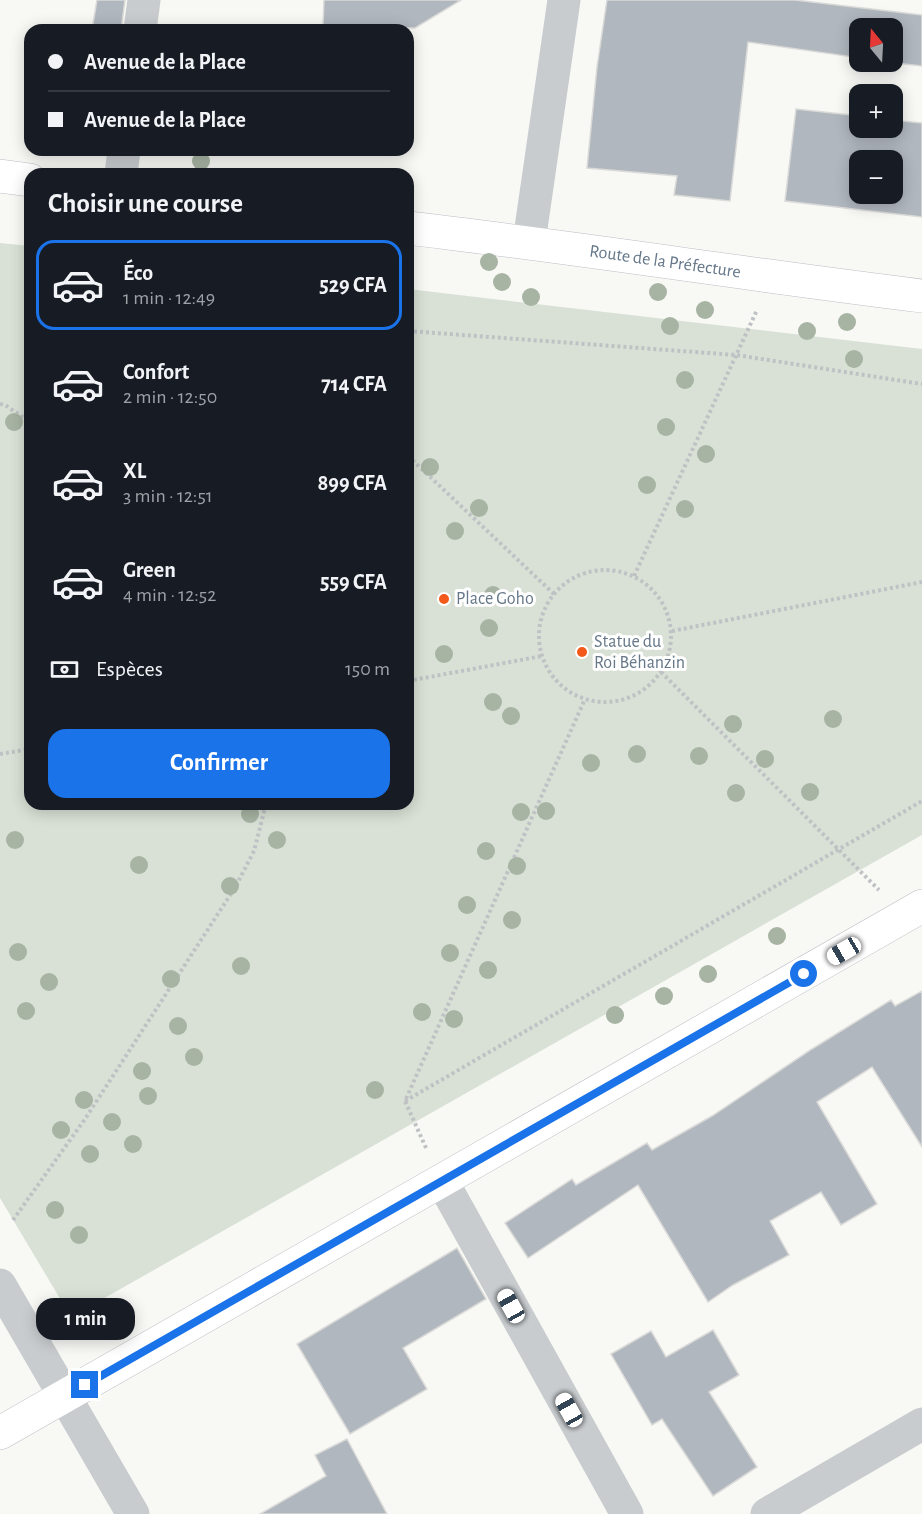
<!DOCTYPE html>
<html lang="fr">
<meta charset="utf-8">
<style>
body{margin:0;font-family:"Alegreya Sans",sans-serif;background:#20242c;color:#f1f3f6;height:100vh;display:flex;flex-direction:column;font-size:22px;white-space:nowrap}
*{box-sizing:border-box;margin:0}
p{font-size:20px;color:#9ea1a6}
.icon{flex:none;width:33px;height:33px;fill:none;stroke:currentColor;stroke-width:2;stroke-linecap:round;stroke-linejoin:round}
.map{position:relative;flex:1;overflow:hidden}
.details{position:absolute;left:24px;top:168px;width:390px;height:642px;display:flex;flex-direction:column;background:#171b24;border-radius:18px;box-shadow:0 3px 15px #0003}
.details>*{flex:none}
.hud{position:absolute;left:24px;top:24px;width:390px;height:132px;border-radius:18px;box-shadow:0 3px 15px #0003;display:grid;align-content:center;height:132px;padding:0 24px;background:#171b24}
.needle{width:39px;rotate:342deg}
.buttons{position:absolute;left:849px;top:18px;display:grid;gap:12px}
.buttons a{display:grid;place-items:center;width:54px;height:54px;border-radius:12px;background:#171b24;box-shadow:0 3px 15px #0003;font-size:30px}
.end{position:absolute;width:27px;height:27px;margin:-14px;border:8px solid #1a73e8;background:#fff;box-shadow:0 0 0 3px #fff}
.from{border-radius:50%}
.bubble{position:absolute;height:42px;border-radius:18px;background:#171b24;box-shadow:0 3px 15px #0003;font-size:20px;font-weight:700;line-height:42px;text-align:center}
.car{position:absolute;width:18px;height:36px;margin:-18px -9px;border-radius:8px;box-shadow:0 0 4px 2px #0007;background:linear-gradient(#fff 24%,#345 0 40%,#fff 0 76%,#345 0 86%,#fff 0)}
.hud b{display:flex;align-items:center;gap:21px;height:57px;font-size:22px}
.hud b+b{border-top:2px solid #363941}
.hud i{width:15px;height:15px;background:#f1f3f6}
ul{padding:0;list-style:none}
li{display:flex;align-items:center;gap:18px;height:90px;margin:0 12px 9px;padding:0 12px;border:3px solid transparent;border-radius:18px}
li div{flex:1}
li b{display:block;font-size:22px}
li em{font-style:normal;font-weight:700}
li.active{border-color:#1a73e8}
li>.icon{width:54px;height:54px;stroke-width:1.5}
h2{padding:0 24px;font-size:27px;line-height:72px}
.pay{display:flex;align-items:center;gap:15px;height:66px;padding:0 24px;font-size:22px}
.pay p{margin-inline-start:auto}
.primary-button{display:flex;gap:12px;margin-top:auto;padding:12px 24px}
.primary-button a{flex:1;height:69px;border-radius:18px;background:#1a73e8;color:#fff;font-size:24px;font-weight:700;line-height:69px;text-align:center}
.map>svg:first-child{display:block}
</style>
<div class="map">
<svg width="922" height="1514" viewBox="0 0 922 1514">
<rect width="100%" height="100%" fill="#f8f9f5"/>
<!-- green -->
<path fill="#d9e1d6" d="M0 243 30 246V804H408V289L922 349V835L71 1317 0 1198Z"/>
<!-- building -->
<g fill="#b0b7be" stroke="#dadad8" stroke-width="1.5" fill-rule="evenodd">
<path d="M97 0H125L121 30H92Z"/>
<path d="M324 0H461L415 28 323 26Z"/>
<path d="M607 0H795L922 15V66L887 62H892V28H860V58L748 42 730 201 674 195 677 176 587 168 597 67Z"/>
<path d="M796 109 860 116V128H892V120L922 123V217L785 201ZM860 160H892V194H860Z"/>
<path d="M922 991V1147L872 1067 817 1102 877 1204 841 1225 821 1192 770 1221 789 1255 733 1285 708 1302 638 1185 528 1258 505 1223 572 1179 576 1185 647 1143 652 1150 712 1116 812 1049 891 1000 895 1006Z"/>
<path d="M457 1248 486 1299 403 1348 427 1389 350 1434 297 1344Z"/>
<path d="M713 1330 739 1375 709 1392 757 1467 713 1496 662 1419 652 1425 611 1354 651 1331 666 1357Z"/>
<path d="M347 1439 387 1514H260L326 1476 315 1455Z"/>
</g>
<g fill="none" stroke-linecap="round" stroke-linejoin="round">
<defs>
<g id="secondary">
<path d="M0 176 30 180"/>
<path d="M408 228C580 248 750 275 922 296"/>
<path d="M0 1433 922 906"/>
</g>
</defs>
<!-- secondary casing -->
<use href="#secondary" stroke="#babfc4" stroke-width="34"/>
<!-- path -->
<g stroke="#bfc2c4" stroke-width="4" stroke-dasharray="3 3" stroke-linecap="butt">
<path d="M408 331 736 355 922 384"/>
<path d="M0 404 5 405 30 422"/>
<path d="M408 456 554 594"/>
<circle cx="605" cy="636" r="66"/>
<path d="M634 576 757 310"/>
<path d="M672 631 922 582"/>
<path d="M661 672 879 890"/>
<path d="M408 681 542 656"/>
<path d="M0 754 30 749"/>
<path d="M405 1101 922 801"/>
<path d="M426 1148 405 1101 585 699"/>
<path d="M13 1220 85 1119 236 886 254 851 266 804"/>
</g>
<!-- street -->
<g stroke="#c8cccf" stroke-width="33">
<path d="M140 30 144 0"/>
<path d="M121 174 124 150"/>
<path d="M529 242 564 0"/>
<path d="M442 1181 627 1514"/>
<path d="M0 1285 133 1514"/>
<path d="M767 1514 922 1424"/>
</g>
<!-- secondary -->
<use href="#secondary" stroke="#fff" stroke-width="33"/>
</g>
<!-- trees -->
<g fill="#a7b3a3">
<circle cx="201" cy="161" r="9"/>
<circle cx="489" cy="262" r="9"/>
<circle cx="502" cy="282" r="9"/>
<circle cx="658" cy="292" r="9"/>
<circle cx="531" cy="297" r="9"/>
<circle cx="705" cy="310" r="9"/>
<circle cx="847" cy="322" r="9"/>
<circle cx="670" cy="326" r="9"/>
<circle cx="807" cy="331" r="9"/>
<circle cx="854" cy="359" r="9"/>
<circle cx="685" cy="380" r="9"/>
<circle cx="14" cy="422" r="9"/>
<circle cx="666" cy="427" r="9"/>
<circle cx="706" cy="454" r="9"/>
<circle cx="430" cy="467" r="9"/>
<circle cx="647" cy="485" r="9"/>
<circle cx="479" cy="508" r="9"/>
<circle cx="685" cy="509" r="9"/>
<circle cx="455" cy="531" r="9"/>
<circle cx="493" cy="595" r="9"/>
<circle cx="489" cy="628" r="9"/>
<circle cx="444" cy="654" r="9"/>
<circle cx="493" cy="702" r="9"/>
<circle cx="511" cy="716" r="9"/>
<circle cx="833" cy="719" r="9"/>
<circle cx="733" cy="724" r="9"/>
<circle cx="637" cy="754" r="9"/>
<circle cx="699" cy="756" r="9"/>
<circle cx="765" cy="759" r="9"/>
<circle cx="591" cy="763" r="9"/>
<circle cx="810" cy="792" r="9"/>
<circle cx="736" cy="793" r="9"/>
<circle cx="546" cy="811" r="9"/>
<circle cx="521" cy="812" r="9"/>
<circle cx="250" cy="814" r="9"/>
<circle cx="15" cy="840" r="9"/>
<circle cx="277" cy="840" r="9"/>
<circle cx="486" cy="851" r="9"/>
<circle cx="139" cy="865" r="9"/>
<circle cx="517" cy="866" r="9"/>
<circle cx="230" cy="886" r="9"/>
<circle cx="467" cy="905" r="9"/>
<circle cx="512" cy="920" r="9"/>
<circle cx="777" cy="936" r="9"/>
<circle cx="18" cy="952" r="9"/>
<circle cx="450" cy="953" r="9"/>
<circle cx="241" cy="966" r="9"/>
<circle cx="488" cy="970" r="9"/>
<circle cx="708" cy="974" r="9"/>
<circle cx="171" cy="979" r="9"/>
<circle cx="49" cy="982" r="9"/>
<circle cx="664" cy="996" r="9"/>
<circle cx="26" cy="1011" r="9"/>
<circle cx="422" cy="1012" r="9"/>
<circle cx="615" cy="1015" r="9"/>
<circle cx="454" cy="1019" r="9"/>
<circle cx="178" cy="1026" r="9"/>
<circle cx="194" cy="1057" r="9"/>
<circle cx="142" cy="1071" r="9"/>
<circle cx="375" cy="1090" r="9"/>
<circle cx="148" cy="1096" r="9"/>
<circle cx="84" cy="1100" r="9"/>
<circle cx="112" cy="1122" r="9"/>
<circle cx="61" cy="1130" r="9"/>
<circle cx="133" cy="1144" r="9"/>
<circle cx="90" cy="1154" r="9"/>
<circle cx="55" cy="1210" r="9"/>
<circle cx="79" cy="1235" r="9"/>
</g>
<g fill="none" stroke-linecap="round" stroke-linejoin="round">
<!-- route -->
<path stroke="#1a73e8" stroke-width="8" d="M85 1385 804 974"/>
</g>
<!-- markers -->
<g fill="#f3591b" stroke="#fff" stroke-width="2">
<circle cx="444" cy="599" r="6"/>
<circle cx="582" cy="652" r="6"/>
</g>
<g text-anchor="middle" dominant-baseline="central" stroke-width="6" stroke-linejoin="round" paint-order="stroke">
<!-- street labels -->
<g font-size="18" fill="#657789" stroke="#fff">
<text transform="translate(665 262) rotate(8)">Route de la Préfecture</text>
</g>
<!-- poi labels -->
<g font-size="18" fill="#657789" stroke="#fff" text-anchor="start">
<text x="456" y="599">Place Goho</text>
<text x="594" y="642">Statue du<tspan x="594" dy="21">Roi Béhanzin</tspan></text>
</g>
</g>
</svg>
<div class="buttons">
<a><svg class="needle" viewBox="-14 -14 28 28"><path d="M0-13l5 13h-10z" fill="#e53935"/><path d="M0 13l5-13h-10z" fill="#9ea1a6"/></svg></a>
<a>+</a>
<a>−</a>
</div>
<i class="end from" style="left:804px;top:974px"></i>
<i class="end" style="left:85px;top:1385px"></i>
<div class="bubble" style="left:36px;top:1298px;width:99px">1 min</div>
<i class="car" style="left:844px;top:951px;rotate:240deg"></i>
<i class="car" style="left:511px;top:1306px;rotate:331deg"></i>
<i class="car" style="left:569px;top:1410px;rotate:331deg"></i>
<div class="hud">
<b><i class="from"></i>Avenue de la Place</b>
<b><i></i>Avenue de la Place</b>
</div>
<section class="details">
<h2>Choisir une course</h2>
<ul>
<li class="active"><svg class="icon" aria-label="car" viewBox="0 0 24 24"><path d="M5 17H2v-5l4-1 3-4h7l3 4 3 1v5h-3M9 17h6M6 11h13"/><circle cx="7" cy="17" r="2"/><circle cx="17" cy="17" r="2"/></svg><div><b>Éco</b><p>1 min · 12:49</p></div><em>529 CFA</em></li>
<li><svg class="icon" aria-label="car" viewBox="0 0 24 24"><path d="M5 17H2v-5l4-1 3-4h7l3 4 3 1v5h-3M9 17h6M6 11h13"/><circle cx="7" cy="17" r="2"/><circle cx="17" cy="17" r="2"/></svg><div><b>Confort</b><p>2 min · 12:50</p></div><em>714 CFA</em></li>
<li><svg class="icon" aria-label="car" viewBox="0 0 24 24"><path d="M5 17H2v-5l4-1 3-4h7l3 4 3 1v5h-3M9 17h6M6 11h13"/><circle cx="7" cy="17" r="2"/><circle cx="17" cy="17" r="2"/></svg><div><b>XL</b><p>3 min · 12:51</p></div><em>899 CFA</em></li>
<li><svg class="icon" aria-label="car" viewBox="0 0 24 24"><path d="M5 17H2v-5l4-1 3-4h7l3 4 3 1v5h-3M9 17h6M6 11h13"/><circle cx="7" cy="17" r="2"/><circle cx="17" cy="17" r="2"/></svg><div><b>Green</b><p>4 min · 12:52</p></div><em>559 CFA</em></li>
</ul>
<div class="pay"><svg class="icon" aria-label="cash" viewBox="0 0 24 24"><path d="M3 7h18v10H3z"/><circle cx="12" cy="12" r="2"/></svg>Espèces<p>150 m</p></div>
<div class="primary-button"><a>Confirmer</a></div>
</section>
</div>
